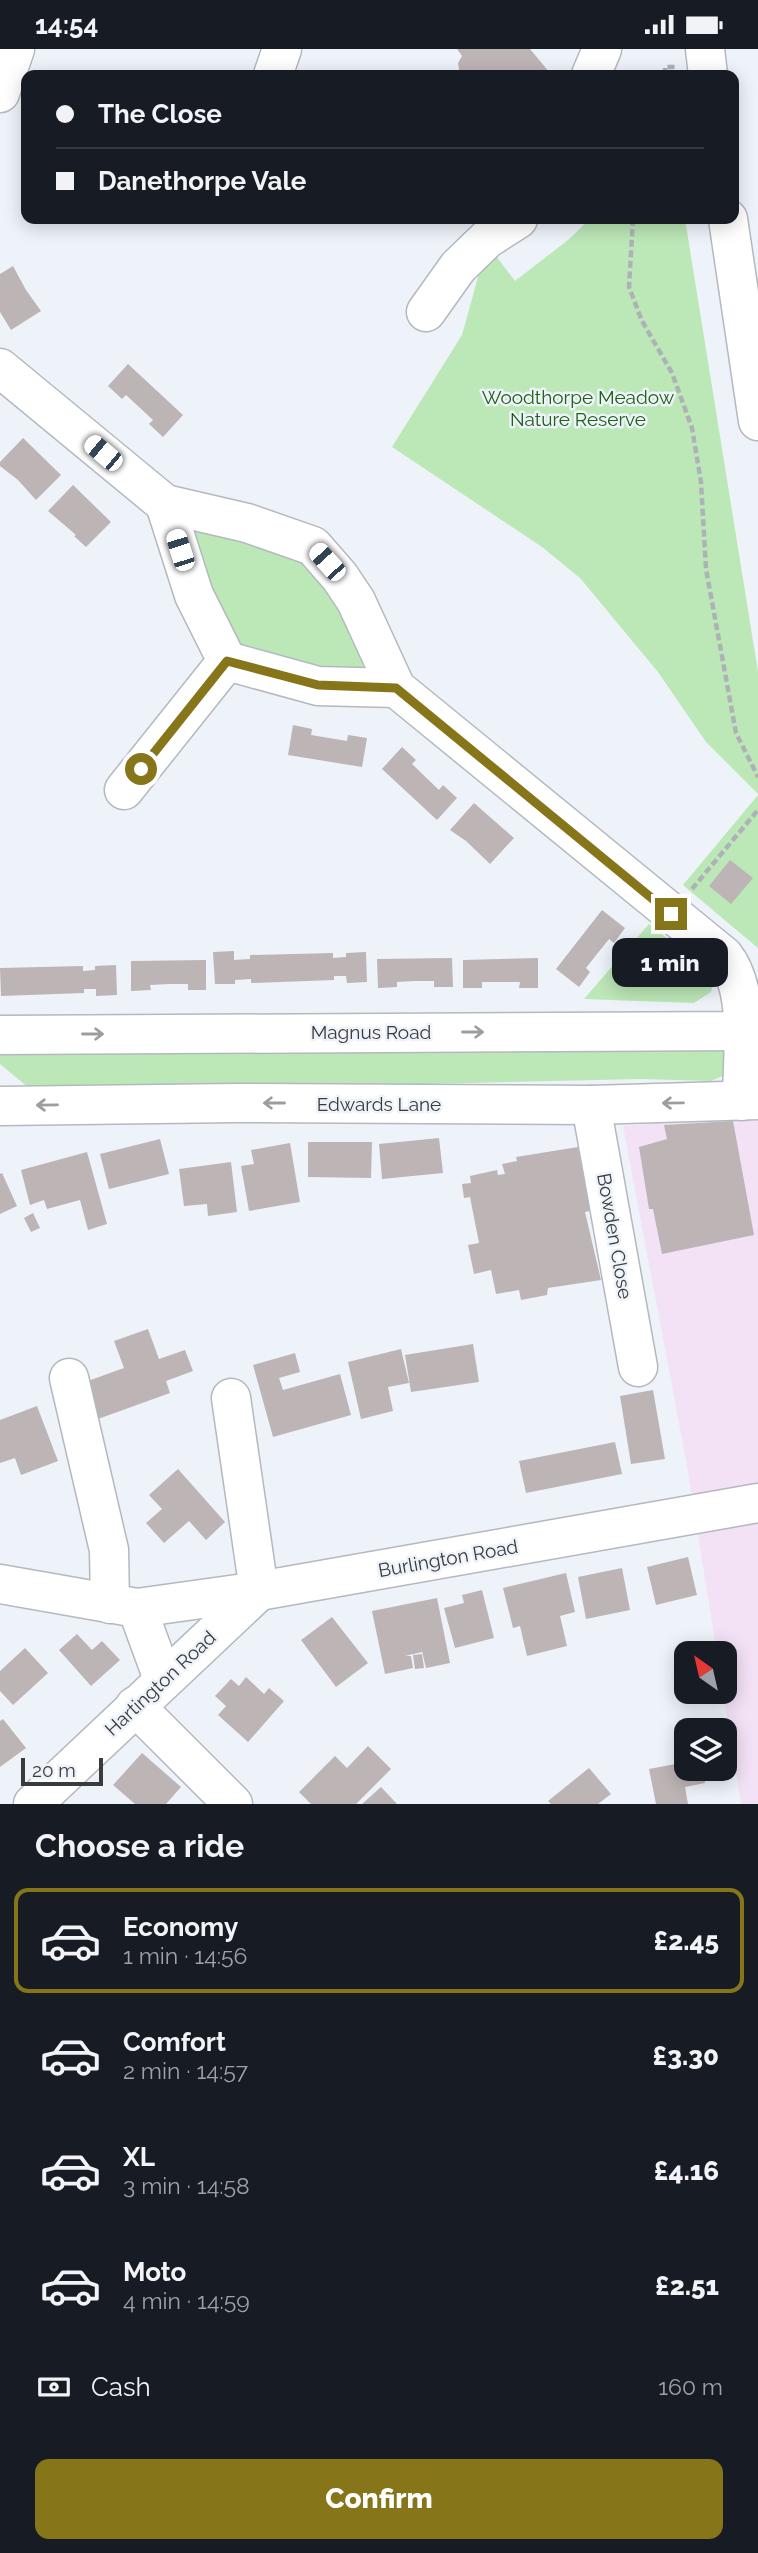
<!DOCTYPE html>
<meta charset="utf-8">
<style>
body{margin:0;font-family:Raleway,sans-serif;background:#242831;color:#f1f3f6;height:100vh;display:flex;flex-direction:column;font-size:26px;white-space:nowrap}
*{box-sizing:border-box;margin:0}
p{font-size:23px;color:#9ea1a6}
.icon{flex:none;width:38px;height:38px;fill:none;stroke:currentColor;stroke-width:2;stroke-linecap:round;stroke-linejoin:round}
.map{position:relative;height:1755px;overflow:hidden}
.sheet{display:flex;flex-direction:column;background:#171b24;flex:1}
.sheet>*{flex:none}
.banner{position:absolute;left:21px;top:21px;width:718px;height:154px;border-radius:14px;box-shadow:0 4px 18px #0003;display:grid;align-content:center;height:154px;padding:0 35px;background:#171b24}
.needle{width:46px;rotate:326deg}
.buttons{position:absolute;left:674px;top:1592px;display:grid;gap:14px}
.buttons a{display:grid;place-items:center;width:63px;height:63px;border-radius:14px;background:#171b24;box-shadow:0 4px 18px #0003;font-size:35px}
.scale{position:absolute;left:21px;bottom:18px;width:82px;box-sizing:border-box;padding-left:7px;border:4px solid #393b3d;border-top:0;font-size:19px;line-height:24px;white-space:nowrap;color:#393b3d;-webkit-text-stroke:5px #eef3fa;paint-order:stroke}
.end{position:absolute;width:32px;height:32px;margin:-16px;border:9px solid #867619;background:#fff;box-shadow:0 0 0 4px #fff}
.from{border-radius:50%}
.bubble{position:absolute;height:49px;border-radius:14px;background:#171b24;box-shadow:0 4px 18px #0003;font-size:23px;font-weight:800;line-height:49px;text-align:center}
.car{position:absolute;width:21px;height:42px;margin:-21px -10px;border-radius:9px;box-shadow:0 0 5px 2px #0007;background:linear-gradient(#fff 24%,#345 0 40%,#fff 0 76%,#345 0 86%,#fff 0)}
.banner b{display:flex;align-items:center;gap:24px;height:66px;font-size:26px}
.banner b+b{border-top:2px solid #363941}
.banner i{width:18px;height:18px;background:#f1f3f6}
ul{padding:0;list-style:none}
li{display:flex;align-items:center;gap:21px;height:105px;margin:0 14px 10px;padding:0 21px;border:4px solid transparent;border-radius:14px}
li div{flex:1}
li b{display:block;font-size:26px}
li em{font-style:normal;font-weight:800}
li.on{border-color:#867619}
li>.icon{width:63px;height:63px;stroke-width:1.5}
h2{padding:0 35px;font-size:32px;line-height:84px}
.pay{display:flex;align-items:center;gap:18px;height:77px;padding:0 35px;font-size:26px}
.pay p{margin-inline-start:auto}
.cta{display:flex;gap:14px;margin-top:auto;padding:14px 35px}
.cta a{flex:1;height:80px;border-radius:14px;background:#867619;color:#fff;font-size:28px;font-weight:800;line-height:80px;text-align:center}
.status{display:flex;justify-content:space-between;align-items:center;height:49px;padding:0 35px;background:#171b24;direction:ltr}
.status svg{height:19px;fill:currentColor}
.map>svg:first-child{display:block}
</style>
<div class="status"><b>14:54</b><svg viewBox="0 0 49 12"><path d="M0 12V9h3v3zM5 12V6h3v6zM10 12V3h3v9zM15 12V0h3v12zM26 1h20v11H26zM47 4h2v5h-2z"/></svg></div>
<div class="map">
<svg width="758" height="1755" viewBox="0 0 758 1755">
<rect width="100%" height="100%" fill="#eef3fa"/>
<!-- commercial -->
<path fill="#f3e2f5" d="M758 1066V1755H741L723 1643 724 1605H717L687 1417 623 1077Z"/>
<!-- green -->
<g fill="#bce7b7">
<path d="M590 170H685L758 623V745L706 693 658 623 580 529 542 498 392 398 462 286 481 217 493 203 515 232 568 191Z"/>
<path d="M199 480 258 489 321 518 358 585 363 618 331 621 242 597 193 509 187 488Z"/>
<path d="M758 746V899L683 836Z"/>
<path d="M649 875 715 927 711 943 694 954 584 950Z"/>
<path d="M728 1000 727 1025 711 1032 641 1030 35 1044 0 1015V1001Z"/>
</g>
<!-- building -->
<g fill="#bdb4b6">
<path d="M457 0H530L550 24 547 26H460L458 14 462 7Z"/>
<path d="M13 217 26 241 41 262 11 281 0 263V225Z"/>
<path d="M128 315 183 366 163 388 149 375 153 371 126 346 122 350 108 337Z"/>
<path d="M23 389 61 426 36 451 18 431 0 417V413Z"/>
<path d="M73 436 111 473 86 498 74 487 76 486 48 462Z"/>
<path d="M293 676 312 680 311 686 347 692 348 686 367 689 362 718 288 706Z"/>
<path d="M402 698 416 711 412 715 439 741 443 736 457 749 437 771 382 720Z"/>
<path d="M474 754 514 789 490 815 466 792 450 781Z"/>
<path d="M730 811 753 829 731 855 709 837Z"/>
<path d="M602 861 625 879 614 894 609 890 597 905 586 919 590 923 579 938 556 920Z"/>
<path d="M234 902V911L250 910V906L333 904V909L346 908V904L366 903 367 933 347 934 346 927H334V931L251 934V930L235 931V935H215L213 903Z"/>
<path d="M452 909 453 938H434V932H415L397 933V938L378 939 377 910Z"/>
<path d="M538 909V939H519L520 933H482V939H463V911Z"/>
<path d="M206 911V941H188V935H169L150 936 151 941 131 942V912Z"/>
<path d="M116 916 117 946 96 947V940H84V944L1 947 0 919 83 917V922L95 921V917Z"/>
<path d="M733 1072 754 1186 662 1205 653 1160H649L639 1098 667 1090 664 1076Z"/>
<path d="M439 1089 443 1124 382 1130 379 1095Z"/>
<path d="M160 1090 169 1125 109 1140 100 1105Z"/>
<path d="M308 1093H372L371 1129 308 1128Z"/>
<path d="M290 1094 300 1153 249 1162 241 1117 254 1115 251 1101Z"/>
<path d="M578 1098 590 1162 585 1163 601 1231 548 1239 547 1246 521 1251 519 1241 496 1245 491 1221 474 1225 468 1196 479 1194 470 1148 464 1149 462 1135 471 1134 470 1127 497 1121 498 1126 505 1125 502 1115 517 1112 516 1108Z"/>
<path d="M87 1103 107 1175 88 1181 80 1151 47 1160 44 1151 30 1156 21 1121Z"/>
<path d="M231 1113 237 1163 208 1167 207 1155 184 1157 179 1120Z"/>
<path d="M2 1124 17 1157 0 1165V1125Z"/>
<path d="M33 1164 40 1179 31 1183 24 1169Z"/>
<path d="M148 1280 159 1310 185 1301 193 1322 166 1332 170 1344 98 1370 85 1333 124 1319 114 1292Z"/>
<path d="M473 1295 479 1333 411 1343 405 1306Z"/>
<path d="M401 1300 409 1334 388 1338 393 1362 361 1370 348 1313Z"/>
<path d="M295 1304 300 1323 279 1329 283 1341 340 1325 351 1366 273 1388 253 1316Z"/>
<path d="M653 1341 665 1410 631 1415 620 1347Z"/>
<path d="M37 1357 58 1412 21 1426 15 1409 0 1414V1371Z"/>
<path d="M615 1393 622 1425 526 1444 519 1412Z"/>
<path d="M178 1420 225 1473 206 1491 189 1472 164 1494 146 1474 162 1460 149 1446Z"/>
<path d="M688 1508 697 1546 656 1556 647 1518Z"/>
<path d="M622 1519 630 1561 586 1570 578 1528Z"/>
<path d="M566 1524 575 1563 560 1567 567 1597 527 1607 520 1577 513 1579 503 1539Z"/>
<path d="M482 1541 494 1589 455 1599 444 1559 464 1554 462 1546Z"/>
<path d="M437 1549 450 1614 426 1619 421 1598 422 1603 405 1607H411L413 1619 385 1625 372 1562Z"/>
<path d="M332 1568 368 1614 336 1638 301 1591Z"/>
<path d="M77 1585 92 1601 102 1592 120 1611 91 1637 59 1601Z"/>
<path d="M25 1599 48 1624 13 1656 0 1642V1622Z"/>
<path d="M422 1605 424 1619 415 1620 413 1606Z"/>
<path d="M246 1628 264 1645 269 1639 284 1652 248 1693 218 1666 226 1657 215 1647 231 1630 239 1637Z"/>
<path d="M3 1670 26 1699 0 1718V1672Z"/>
<path d="M368 1697 391 1720 356 1755H311L299 1743 335 1707 347 1719Z"/>
<path d="M142 1704 181 1738 166 1755H135L113 1736Z"/>
<path d="M686 1713V1720H703L705 1734 685 1738 688 1755H656L649 1720Z"/>
<path d="M589 1719 611 1745 598 1755H551L548 1752Z"/>
<path d="M381 1738 397 1755H362Z"/>
</g>
<g fill="none" stroke-linecap="round" stroke-linejoin="round">
<defs>
<g id="minor">
<path d="M273 26 282 0"/>
<path d="M591 26 602 0"/>
<path d="M0 44 15 0"/>
<path d="M426 263 458 218 487 190 518 170"/>
<path d="M0 319 165 455 247 474 313 497 340 528 356 552 396 639 724 907C752 942 742 1009 742 1052"/>
<path d="M165 455 194 546 227 612 318 637 396 639"/>
<path d="M124 741 227 612"/>
<path d="M0 986 743 982 758 978"/>
<path d="M591 1056 638 1318"/>
<path d="M0 1057 236 1054 591 1056 758 1051"/>
<path d="M69 1329 109 1501 110 1555"/>
<path d="M231 1349 259 1542"/>
<path d="M0 1535 137 1559 259 1542 758 1454"/>
<path d="M137 1559 163 1630"/>
<path d="M135 1657 233 1755"/>
<path d="M33 1755 259 1542"/>
</g>
<g id="highway">
<path d="M705 0 708 26"/>
<path d="M728 170 758 372"/>
</g>
</defs>
<!-- minor casing -->
<use href="#minor" stroke="#b4b8bf" stroke-width="41"/>
<!-- highway casing -->
<use href="#highway" stroke="#b4b8bf" stroke-width="41"/>
<!-- path -->
<g stroke="#aeb2b7" stroke-width="4.5" stroke-dasharray="7 3.5" stroke-linecap="butt">
<path d="M665 26V18H675"/>
<path d="M633 170 629 238 642 272 672 324 692 379 701 433 706 520 736 684 758 728"/>
<path d="M692 840 758 761"/>
</g>
<!-- minor -->
<use href="#minor" stroke="#fff" stroke-width="38"/>
<!-- highway -->
<use href="#highway" stroke="#fff" stroke-width="38"/>
</g>
<!-- one-way arrows -->
<defs><path id="oneway-shaft" d="M-6 0H5M1.5-3L5.5 0L1.5 3" fill="none" stroke-width="1.6" stroke-linecap="round" stroke-linejoin="round" transform="scale(1.75)"/></defs>
<g stroke="#9c9d9e">
<use href="#oneway-shaft" transform="translate(473 983)"/>
<use href="#oneway-shaft" transform="translate(93 985)"/>
<use href="#oneway-shaft" transform="translate(274 1054) rotate(-180)"/>
<use href="#oneway-shaft" transform="translate(673 1054) rotate(179)"/>
<use href="#oneway-shaft" transform="translate(47 1056) rotate(179)"/>
</g>
<g fill="none" stroke-linecap="round" stroke-linejoin="round">
<!-- route -->
<path stroke="#867619" stroke-width="9" d="M141 720 227 612 318 636 396 639 671 865"/>
</g>
<g text-anchor="middle" dominant-baseline="central" stroke-width="5" stroke-linejoin="round" paint-order="stroke">
<!-- park labels -->
<g font-size="19" fill="#1e6117" stroke="#eef3fa">
<text x="578" y="348">Woodthorpe Meadow<tspan x="578" dy="22">Nature Reserve</tspan></text>
</g>
<!-- street labels -->
<g font-size="19" fill="#393b3d" stroke="#eef3fa">
<text x="371" y="983">Magnus Road</text>
<text x="379" y="1055">Edwards Lane</text>
<text transform="translate(615 1187) rotate(80)">Bowden Close</text>
<text transform="translate(448 1509) rotate(-10)">Burlington Road</text>
<text transform="translate(160 1634) rotate(-43)">Hartington Road</text>
</g>
</g>
</svg>
<div class="buttons">
<a><svg class="needle" viewBox="-14 -14 28 28"><path d="M0-13l5 13h-10z" fill="#e53935"/><path d="M0 13l5-13h-10z" fill="#9ea1a6"/></svg></a>
<a><svg class="icon" aria-label="layers" viewBox="0 0 24 24"><path d="M12 4l9 5-9 5-9-5zM3 14l9 5 9-5"/></svg></a>
</div>
<div class="scale">20 m</div>
<i class="end from" style="left:141px;top:720px"></i>
<i class="end" style="left:671px;top:865px"></i>
<div class="bubble" style="left:612px;top:889px;width:116px">1 min</div>
<i class="car" style="left:103px;top:404px;rotate:310deg"></i>
<i class="car" style="left:180px;top:501px;rotate:342deg"></i>
<i class="car" style="left:327px;top:513px;rotate:318deg"></i>
<div class="banner">
<b><i class="from"></i>The Close</b>
<b><i></i>Danethorpe Vale</b>
</div>
</div>
<section class="sheet">
<h2>Choose a ride</h2>
<ul>
<li class="on"><svg class="icon" aria-label="car" viewBox="0 0 24 24"><path d="M5 17H2v-5l4-1 3-4h7l3 4 3 1v5h-3M9 17h6M6 11h13"/><circle cx="7" cy="17" r="2"/><circle cx="17" cy="17" r="2"/></svg><div><b>Economy</b><p>1 min · 14:56</p></div><em>£2.45</em></li>
<li><svg class="icon" aria-label="car" viewBox="0 0 24 24"><path d="M5 17H2v-5l4-1 3-4h7l3 4 3 1v5h-3M9 17h6M6 11h13"/><circle cx="7" cy="17" r="2"/><circle cx="17" cy="17" r="2"/></svg><div><b>Comfort</b><p>2 min · 14:57</p></div><em>£3.30</em></li>
<li><svg class="icon" aria-label="car" viewBox="0 0 24 24"><path d="M5 17H2v-5l4-1 3-4h7l3 4 3 1v5h-3M9 17h6M6 11h13"/><circle cx="7" cy="17" r="2"/><circle cx="17" cy="17" r="2"/></svg><div><b>XL</b><p>3 min · 14:58</p></div><em>£4.16</em></li>
<li><svg class="icon" aria-label="car" viewBox="0 0 24 24"><path d="M5 17H2v-5l4-1 3-4h7l3 4 3 1v5h-3M9 17h6M6 11h13"/><circle cx="7" cy="17" r="2"/><circle cx="17" cy="17" r="2"/></svg><div><b>Moto</b><p>4 min · 14:59</p></div><em>£2.51</em></li>
</ul>
<div class="pay"><svg class="icon" aria-label="cash" viewBox="0 0 24 24"><path d="M3 7h18v10H3z"/><circle cx="12" cy="12" r="2"/></svg>Cash<p>160 m</p></div>
<div class="cta"><a>Confirm</a></div>
</section>
